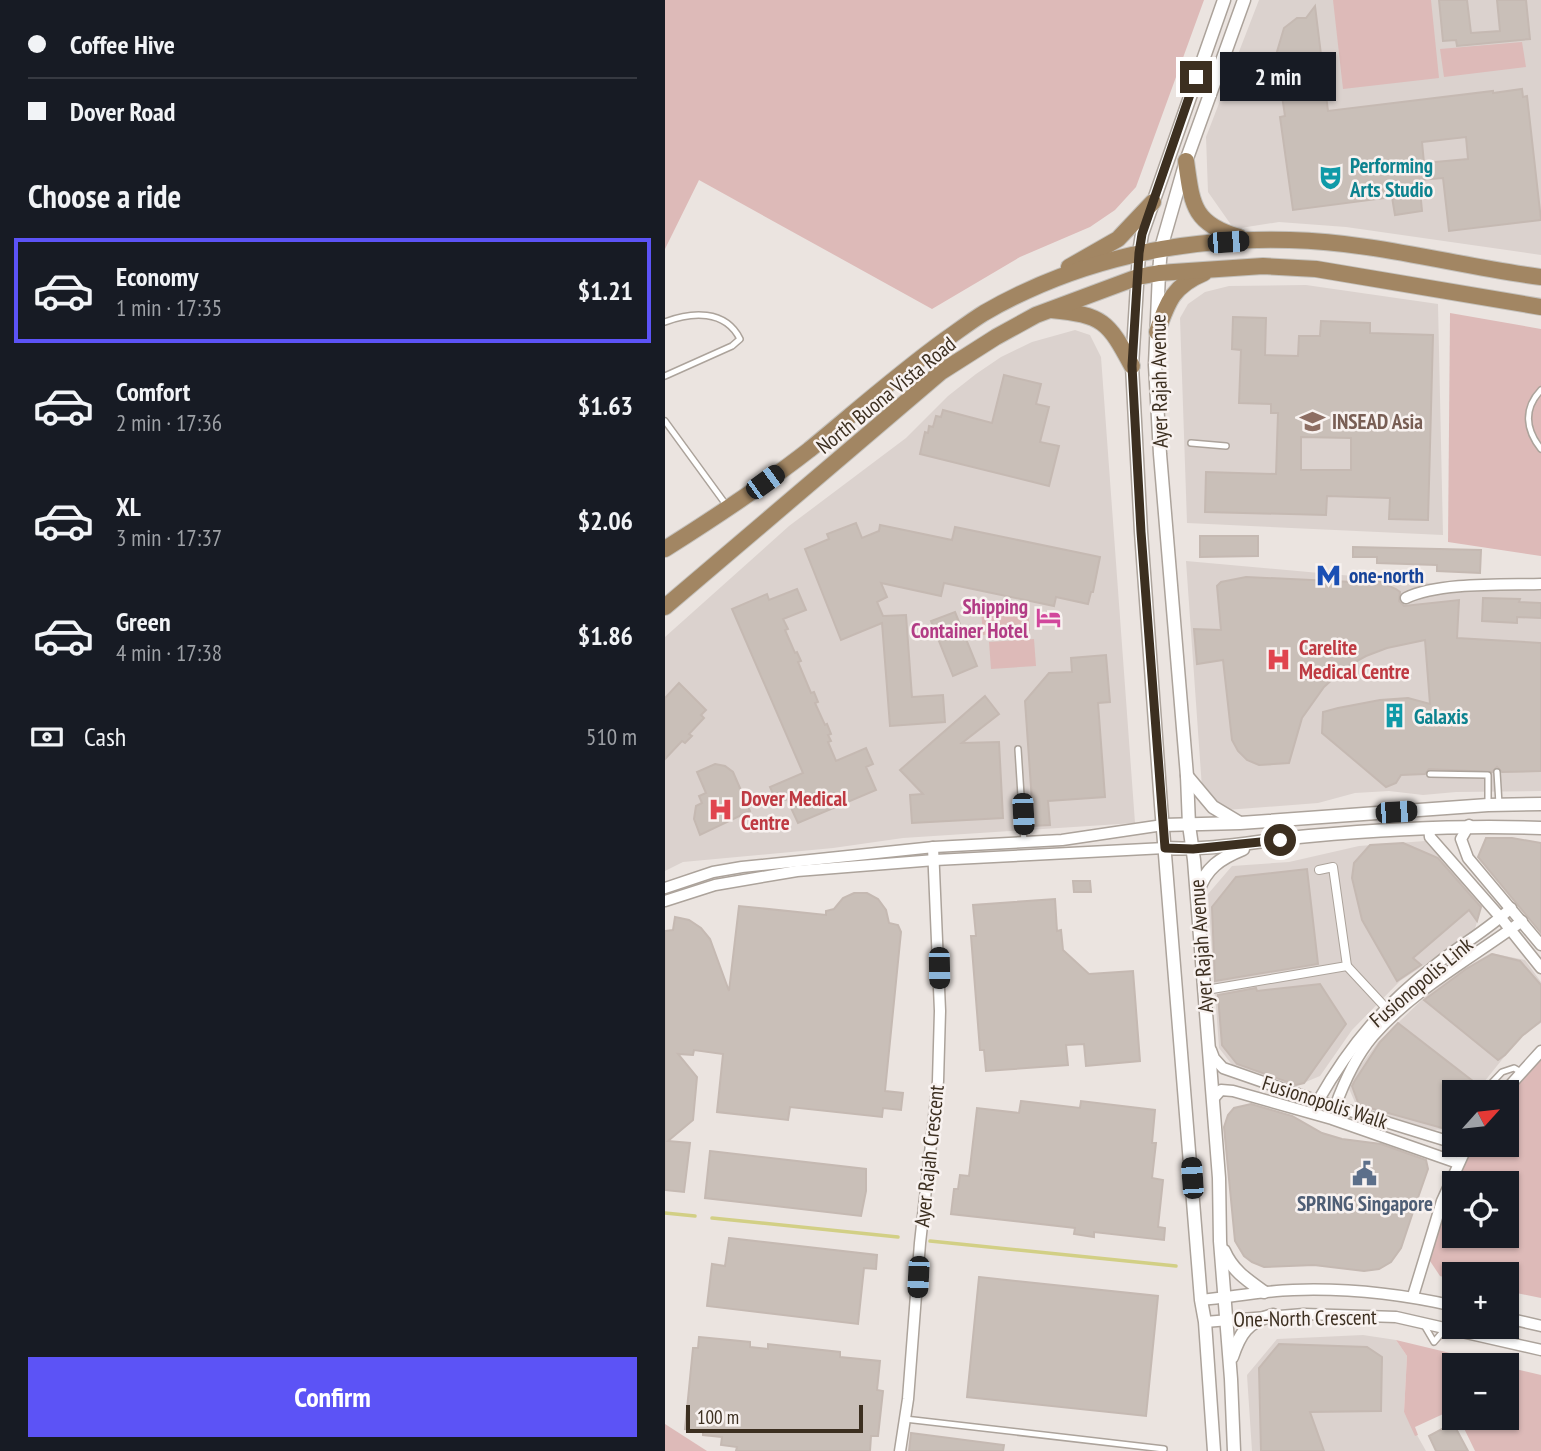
<!DOCTYPE html>
<meta charset="utf-8">
<style>
body{margin:0;font-family:"PT Sans Narrow",sans-serif;background:#242831;color:#f1f3f6;height:100vh;display:flex;flex-direction:column;font-size:26px;white-space:nowrap}
*{box-sizing:border-box;margin:0}
p{font-size:23px;color:#9ea1a6}
.icon{flex:none;width:38px;height:38px;fill:none;stroke:currentColor;stroke-width:2;stroke-linecap:round;stroke-linejoin:round}
.map{position:relative;flex:1;overflow:hidden}
.drawer{display:flex;flex-direction:column;background:#171b24;width:665px}
.drawer>*{flex:none}
.top-card{display:grid;align-content:center;height:154px;padding:0 28px;background:#171b24}
.needle{width:46px;rotate:63deg}
.buttons{position:absolute;left:777px;top:1080px;display:grid;gap:14px}
.buttons a{display:grid;place-items:center;width:77px;height:77px;border-radius:0px;background:#171b24;box-shadow:0 2px 5px #0004;font-size:35px}
.scale{position:absolute;left:21px;bottom:18px;width:177px;box-sizing:border-box;padding-left:7px;border:4px solid #3c2f20;border-top:0;font-size:19px;line-height:24px;white-space:nowrap;color:#3c2f20;-webkit-text-stroke:5px #f8f2f0;paint-order:stroke}
.end{position:absolute;width:32px;height:32px;margin:-16px;border:9px solid #3c2f20;background:#fff;box-shadow:0 0 0 4px #fff}
.from{border-radius:50%}
.bubble{position:absolute;height:49px;border-radius:0px;background:#171b24;box-shadow:0 2px 5px #0004;font-size:23px;font-weight:800;line-height:49px;text-align:center}
.car{position:absolute;width:21px;height:42px;margin:-21px -10px;border-radius:9px;box-shadow:0 0 5px 2px #0007;background:linear-gradient(#222 24%,#8ab4d8 0 40%,#222 0 76%,#8ab4d8 0 86%,#222 0)}
.top-card b{display:flex;align-items:center;gap:24px;height:66px;font-size:26px}
.top-card b+b{border-top:2px solid #363941}
.top-card i{width:18px;height:18px;background:#f1f3f6}
ul{padding:0;list-style:none}
li{display:flex;align-items:center;gap:21px;height:105px;margin:0 14px 10px;padding:0 14px;border:4px solid transparent;border-radius:0px}
li div{flex:1}
li b{display:block;font-size:26px}
li em{font-style:normal;font-weight:800}
li.selected{border-color:#5c53f6}
li>.icon{width:63px;height:63px;stroke-width:1.5}
h2{padding:0 28px;font-size:32px;line-height:84px}
.pay{display:flex;align-items:center;gap:18px;height:77px;padding:0 28px;font-size:26px}
.pay p{margin-inline-start:auto}
.primary-button{display:flex;gap:14px;margin-top:auto;padding:14px 28px}
.primary-button a{flex:1;height:80px;border-radius:0px;background:#5c53f6;color:#fff;font-size:28px;font-weight:800;line-height:80px;text-align:center}
main{display:flex;flex:1;min-height:0}
.map>svg:first-child{display:block}
</style>
<main>
<section class="drawer">
<div class="top-card">
<b><i class="from"></i>Coffee Hive</b>
<b><i></i>Dover Road</b>
</div>
<h2>Choose a ride</h2>
<ul>
<li class="selected"><svg class="icon" aria-label="car" viewBox="0 0 24 24"><path d="M5 17H2v-5l4-1 3-4h7l3 4 3 1v5h-3M9 17h6M6 11h13"/><circle cx="7" cy="17" r="2"/><circle cx="17" cy="17" r="2"/></svg><div><b>Economy</b><p>1 min · 17:35</p></div><em>$1.21</em></li>
<li><svg class="icon" aria-label="car" viewBox="0 0 24 24"><path d="M5 17H2v-5l4-1 3-4h7l3 4 3 1v5h-3M9 17h6M6 11h13"/><circle cx="7" cy="17" r="2"/><circle cx="17" cy="17" r="2"/></svg><div><b>Comfort</b><p>2 min · 17:36</p></div><em>$1.63</em></li>
<li><svg class="icon" aria-label="car" viewBox="0 0 24 24"><path d="M5 17H2v-5l4-1 3-4h7l3 4 3 1v5h-3M9 17h6M6 11h13"/><circle cx="7" cy="17" r="2"/><circle cx="17" cy="17" r="2"/></svg><div><b>XL</b><p>3 min · 17:37</p></div><em>$2.06</em></li>
<li><svg class="icon" aria-label="car" viewBox="0 0 24 24"><path d="M5 17H2v-5l4-1 3-4h7l3 4 3 1v5h-3M9 17h6M6 11h13"/><circle cx="7" cy="17" r="2"/><circle cx="17" cy="17" r="2"/></svg><div><b>Green</b><p>4 min · 17:38</p></div><em>$1.86</em></li>
</ul>
<div class="pay"><svg class="icon" aria-label="cash" viewBox="0 0 24 24"><path d="M3 7h18v10H3z"/><circle cx="12" cy="12" r="2"/></svg>Cash<p>510 m</p></div>
<div class="primary-button"><a>Confirm</a></div>
</section>
<div class="map">
<svg width="876" height="1451" viewBox="0 0 876 1451">
<rect width="100%" height="100%" fill="#ebe4e0"/>
<!-- built -->
<g fill="#dbd2ce">
<path d="M594 0H876V255L681 227 614 222 569 229 543 192 541 137Z"/>
<path d="M641 285 773 304 778 535 522 523 515 318 523 304 540 292 564 286Z"/>
<path d="M410 330 425 335 436 357 470 823 238 838 168 848 18 862 0 871V637L124 526 241 438 283 396 311 374 336 357 367 342Z"/>
<path d="M521 561 842 590 876 591V791L791 792 758 795 724 791 690 793 653 803 561 810 537 788Z"/>
<path d="M760 841 817 905 809 932 735 981 687 1030 655 1076 624 1089 575 1075 554 1048 543 894 567 866 624 862 694 846Z"/>
<path d="M826 953 860 960 876 982V1023L856 1036 811 1092H789V1122L778 1129 769 1130 692 1107 682 1084 713 1042 761 996 793 972Z"/>
<path d="M698 1335 731 1340 742 1356 739 1412 761 1451H587L582 1375 612 1339Z"/>
</g>
<!-- green -->
<g fill="#ddbab8">
<path d="M0 0H539L471 187 450 210 425 227 355 257 267 309 34 180 0 249Z"/>
<path d="M668 0H766L774 78 678 89Z"/>
<path d="M857 42 861 67 779 77 775 49Z"/>
<path d="M785 313 876 329V556L783 542Z"/>
<path d="M363 605 365 631 318 635 316 609Z"/>
<path d="M369 639 371 666 326 669 324 642Z"/>
<path d="M876 1057V1298L842 1291V1274H789V1280L775 1276 763 1258 775 1219 789 1184V1236H842V1183H790L810 1145 842 1144V1098Z"/>
<path d="M731 1340 835 1365H789V1409L750 1427 753 1435 750 1436 739 1412 742 1356Z"/>
<path d="M842 1367 876 1375V1451H810L794 1418H842Z"/>
<path d="M0 1424 42 1451H0Z"/>
</g>
<g fill="none" stroke-linecap="round" stroke-linejoin="round">
<!-- stream -->
<g stroke="#d2cf85" stroke-width="3.5">
<path d="M0 1213 30 1216"/>
<path d="M47 1218 233 1237"/>
<path d="M265 1241 511 1266"/>
</g>
</g>
<!-- building -->
<g fill="#c9bfb8" stroke="#c5b9b2" stroke-width="2" fill-rule="evenodd">
<path d="M774 0H802L806 33 835 31 832 0H861L865 39 792 46 791 40 778 41Z"/>
<path d="M650 6 663 111 828 91V93L857 89 858 97 862 96 876 220 784 231 778 178 754 180 757 211 730 215 727 197 628 210 615 117 620 116 611 55 619 28 632 18H641ZM801 137 803 159 759 163 757 142Z"/>
<path d="M568 317 601 318 600 355 633 356 634 336H655L656 321 705 323V333L768 335 763 520 724 519 725 498 662 496 661 515 540 512 541 472 611 474 613 413H606V404L574 403 576 350 567 349ZM636 437 686 438V470H636Z"/>
<path d="M339 375 376 384 371 404 384 407 375 442 394 446 384 486 255 454 260 432 263 433 264 426 268 427 271 416 276 417 278 410 327 423Z"/>
<path d="M191 523 197 538 214 531 215 525 287 540 290 527 435 557 428 592H426L423 604 391 597 389 606 279 583 276 596 216 583 222 597 212 602 218 616 241 615 247 697 278 695 280 722 225 726 217 623 176 640 140 549 164 539 162 534Z"/>
<path d="M535 536H593V556L535 557Z"/>
<path d="M688 547 816 550 815 573 772 571V565L712 563V557H688Z"/>
<path d="M581 577 688 582 711 580 731 589 735 592 734 601 739 606 794 600 792 638 876 643V771L837 772 832 767 827 772 764 769 760 774 736 775 731 783 721 787 657 733 658 712 673 708 715 700 743 698 765 704 760 640 722 648 701 656 681 667 659 687 637 718 624 763 594 765 582 760 573 751 567 740 558 660 532 664 529 629 556 630 552 586 556 582Z"/>
<path d="M132 589 141 610 118 619 123 629 120 630 130 653 132 652 136 661 133 662 146 693 149 692 153 702 150 703 160 725 162 724 166 734 163 735 166 741 163 742 171 761 201 748 208 764 201 767 211 790 133 823 122 799 112 803 105 787 138 773 67 609 102 594 104 600Z"/>
<path d="M818 598 855 599 854 602 876 603V618L852 617V623L817 621Z"/>
<path d="M290 612 312 666 288 676 266 621Z"/>
<path d="M441 655 445 702 433 703 440 797 383 801 385 825 366 826V816H368L360 701 384 673 407 672 406 658Z"/>
<path d="M14 683 41 710 36 715 39 718 24 734 27 736 20 743 17 741 0 759V698Z"/>
<path d="M320 696 334 714 297 743 334 742 338 818 247 823 245 795 258 794 235 770Z"/>
<path d="M50 764 60 766 68 772 85 811 35 835 29 819 31 806 37 803 34 796 41 793 32 772Z"/>
<path d="M821 838H847L876 843V933L813 857Z"/>
<path d="M738 843 773 858 816 907 812 921 804 910 748 958 756 965 732 981 697 920 687 878 689 863 705 845Z"/>
<path d="M642 869 653 964 550 981 547 907 571 877Z"/>
<path d="M408 881H425L426 892H409Z"/>
<path d="M189 893H202L213 899 221 910 224 923 233 925 236 932 220 1091 238 1093 236 1110 218 1108 217 1117 125 1107 123 1120 52 1112 58 1054 29 1050 28 1055 13 1054 32 1077 28 1120 3 1141 25 1143 19 1192 0 1190V931L8 930 10 917 24 920 36 928 45 939 64 991 74 906 161 915V911L169 909 178 898Z"/>
<path d="M390 899 392 931 396 930 398 950 424 974 468 971 475 1061 421 1066 419 1044 401 1045 403 1065 321 1071 319 1050H315L306 936H311L308 905Z"/>
<path d="M827 954 855 961 876 985V1021L857 1036 840 1055 833 1060 759 1000 801 969Z"/>
<path d="M655 984 681 1024 639 1083 631 1085 572 1064 557 1045 553 995 591 988 592 991Z"/>
<path d="M733 1023 809 1082 807 1092H789V1120L786 1124 777 1128 694 1105 687 1086 689 1082 715 1042Z"/>
<path d="M356 1101 415 1108 416 1101 490 1110 487 1143H491L487 1178 498 1180 493 1227 500 1228 499 1240 429 1232V1237L409 1234 410 1228 286 1214 289 1189H293L295 1175 304 1176 312 1108 354 1113Z"/>
<path d="M586 1104 627 1116 657 1133 677 1139 716 1144 761 1160 763 1169 749 1209 736 1248 726 1262 714 1269 699 1271 649 1265 599 1267 587 1262 579 1256 570 1241 559 1127 563 1115 569 1108Z"/>
<path d="M45 1151 201 1169V1191L196 1216 40 1198Z"/>
<path d="M64 1238 212 1255 211 1269 199 1268 193 1324 42 1306 47 1264 60 1266Z"/>
<path d="M314 1277 493 1296 481 1416 302 1397Z"/>
<path d="M34 1337 85 1342V1347L103 1349V1344L175 1352V1357L215 1361 212 1390 218 1391 213 1436H206L205 1451H71L72 1447 56 1445 57 1437 38 1435V1431L20 1429 28 1348H33Z"/>
<path d="M614 1344 702 1347 717 1357 716 1411 645 1412 659 1451H596L594 1368Z"/>
<path d="M788 1423 803 1451H771L764 1436Z"/>
<path d="M246 1433 339 1445 338 1451H244Z"/>
</g>
<g fill="none" stroke-linecap="round" stroke-linejoin="round">
<defs>
<g id="service">
<path d="M0 322C26 312 60 309 75 339L67 346 0 376"/>
<path d="M876 390C858 409 861 430 876 449"/>
<path d="M0 421 62 506"/>
<path d="M526 443 561 446"/>
<path d="M353 749 359 842"/>
<path d="M832 772 834 804"/>
<path d="M765 774 823 775V805"/>
<path d="M818 1092 837 1072 849 1068 856 1072"/>
<path d="M759 1325 769 1342 781 1328"/>
<path d="M240 1419 499 1449"/>
</g>
<g id="pedestrian">
<path d="M682 966 721 1008"/>
<path d="M547 989 682 966 668 867 654 870"/>
</g>
<g id="minor">
<path d="M741 598C774 582 839 585 876 584"/>
<path d="M804 825 796 839 803 858 876 945"/>
<path d="M764 828 765 837 836 918 876 968"/>
<path d="M0 888 48 872 77 867 269 847 397 840 498 825"/>
<path d="M0 901 50 885 132 871 270 860 500 848"/>
<path d="M546 1050 549 1058 558 1068 653 1101 789 1143"/>
<path d="M839 1092 876 1051"/>
<path d="M548 1099 556 1090 568 1091 667 1119 793 1163"/>
<path d="M653 1101C686 1043 720 1004 773 963 797 944 824 929 846 908"/>
<path d="M670 1107C679 1082 691 1056 708 1036 749 989 807 958 857 921"/>
<path d="M748 1296 777 1201 803 1144"/>
<path d="M536 1300C567 1297 597 1291 628 1290 682 1288 736 1294 789 1306"/>
<path d="M842 1318 876 1326"/>
<path d="M540 1322 639 1314 731 1317 876 1350"/>
<path d="M235 1451 243 1399 255 1243 273 1081 275 1011 268 847"/>
</g>
<g id="tertiary">
<path d="M522 776 548 807 573 822"/>
<path d="M498 825 575 823 823 805 876 804"/>
<path d="M500 848C551 851 595 840 644 836 721 829 799 825 876 828"/>
<path d="M533 892C540 868 556 858 578 849"/>
<path d="M559 1251C567 1270 582 1280 599 1292"/>
<path d="M567 1357C575 1333 582 1322 608 1315"/>
<path d="M549 1451 540 1322 536 1300 496 805 476 532 467 366 474 253 477 234 559 0"/>
<path d="M569 1451 566 1379 555 1241 554 1178 529 860 524 825 522 776 495 454 490 365 494 273 496 248 521 161 579 0"/>
</g>
<g id="primary">
<path d="M521 161C527 203 527 224 574 237"/>
<path d="M404 267 453 239 488 202"/>
<path d="M386 310C438 315 443 321 467 366"/>
<path d="M492 332C503 301 508 286 539 273"/>
<path d="M0 549C49 518 98 486 144 450 189 413 233 374 280 340 293 331 306 321 319 313 412 259 518 237 625 240 710 242 792 266 876 277"/>
<path d="M0 607 276 372 331 337 371 315 473 277 494 273 598 266 651 269 876 307"/>
</g>
</defs>
<!-- service casing -->
<use href="#service" stroke="#aca39b" stroke-width="8"/>
<!-- pedestrian casing -->
<use href="#pedestrian" stroke="#aca39b" stroke-width="10"/>
<!-- minor casing -->
<use href="#minor" stroke="#aca39b" stroke-width="13"/>
<!-- tertiary casing -->
<use href="#tertiary" stroke="#aca39b" stroke-width="15"/>
<!-- primary casing -->
<use href="#primary" stroke="#c4c1bc" stroke-width="18"/>
<!-- service -->
<use href="#service" stroke="#fff" stroke-width="5"/>
<!-- pedestrian -->
<use href="#pedestrian" stroke="#fff" stroke-width="8"/>
<!-- minor -->
<use href="#minor" stroke="#fff" stroke-width="10"/>
<!-- tertiary -->
<use href="#tertiary" stroke="#fff" stroke-width="12"/>
<!-- primary -->
<use href="#primary" stroke="#a28663" stroke-width="16"/>
</g>
<g fill="none" stroke-linecap="round" stroke-linejoin="round">
<!-- route -->
<path stroke="#3c2f20" stroke-width="9" d="M531 77 477 234 474 253 467 366 476 532 500 848 528 849 615 840"/>
</g>
<!-- icons -->
<defs>
<symbol id="theatre-bare" viewBox="-9 -9 18 18"><path d="M-5-5.5Q0-4 5-5.5V0Q5 5 0 6Q-5 5-5 0ZM-3.3-2.5H-1v1.5H-3.3ZM1-2.5H3.3v1.5H1ZM-2.8 1Q0 5.5 2.8 1Z" fill="#0f9aa8" stroke="#f8f2f0" stroke-width="2.5" paint-order="stroke"/></symbol>
<symbol id="university-bare" viewBox="-9 -9 18 18"><path d="M0-5L7-2L0 1L-7-2ZM-4 1L0 2.5L4 1V4Q0 6-4 4Z" fill="#8d6e63" stroke="#f8f2f0" stroke-width="2.5" paint-order="stroke"/></symbol>
<symbol id="metro-bare" viewBox="-9 -9 18 18"><path d="M-5.5 5V-5H-3L0 0L3-5H5.5V5H3V-.5L0 4L-3-.5V5Z" fill="#1a4fb4" stroke="#f8f2f0" stroke-width="2.5" paint-order="stroke"/></symbol>
<symbol id="hotel-bare" viewBox="-9 -9 18 18"><path d="M-6-4.5h1.5V1H6V5H4.5V3h-9V5H-6ZM-4 0a1.8 1.8 0 1 1 3.6 0ZM.5 0V-2.5h3Q6-2.5 6 0Z" fill="#d1479c" stroke="#f8f2f0" stroke-width="2.5" paint-order="stroke"/></symbol>
<symbol id="hospital-bare" viewBox="-9 -9 18 18"><path d="M-5-5h3v3.5h4V-5h3V5h-3V1.5h-4V5h-3Z" fill="#e0444e" stroke="#f8f2f0" stroke-width="2.5" paint-order="stroke"/></symbol>
<symbol id="building-bare" viewBox="-9 -9 18 18"><path d="M-4-6H4V6H1V3H-1V6H-4ZM-2.5-4.3h1.7v1.8h-1.7ZM.8-4.3h1.7v1.8H.8ZM-2.5-1h1.7V.8h-1.7ZM.8-1h1.7V.8H.8Z" fill="#0f9aa8" stroke="#f8f2f0" stroke-width="2.5" paint-order="stroke"/></symbol>
<symbol id="civic-bare" viewBox="-9 -9 18 18"><path d="M-.6-6.5H3V-4.5H.6V-3L4-1V1h2V6H-6V1h2V-1L-.6-3ZM-1.2 2.5V6h2.4V2.5Z" fill="#5c6f8a" stroke="#f8f2f0" stroke-width="2.5" paint-order="stroke"/></symbol>
</defs>
<g fill-rule="evenodd">
<use href="#theatre-bare" x="648" y="160" width="35" height="35"/>
<use href="#university-bare" x="630" y="404" width="35" height="35"/>
<use href="#metro-bare" x="646" y="558" width="35" height="35"/>
<use href="#hotel-bare" x="366" y="600" width="35" height="35"/>
<use href="#hospital-bare" x="596" y="642" width="35" height="35"/>
<use href="#building-bare" x="712" y="698" width="35" height="35"/>
<use href="#hospital-bare" x="38" y="792" width="35" height="35"/>
<use href="#civic-bare" x="682" y="1156" width="35" height="35"/>
</g>
<g text-anchor="middle" dominant-baseline="central" stroke-width="5" stroke-linejoin="round" paint-order="stroke">
<!-- culture labels -->
<g font-size="21" font-weight="bold" fill="#0d838f" stroke="#f8f2f0" text-anchor="start">
<text x="685" y="165">Performing<tspan x="685" dy="24">Arts Studio</tspan></text>
<text x="749" y="716">Galaxis</text>
</g>
<!-- street labels -->
<g font-size="21" fill="#3c2f20" stroke="#f8f2f0">
<text transform="translate(494 381) rotate(-91)">Ayer Rajah Avenue</text>
<text transform="translate(221 395) rotate(-39)">North Buona Vista Road</text>
<text transform="translate(536 946) rotate(-94)">Ayer Rajah Avenue</text>
<text transform="translate(756 982) rotate(-40)">Fusionopolis Link</text>
<text transform="translate(660 1102) rotate(18)">Fusionopolis Walk</text>
<text transform="translate(264 1156) rotate(-84)">Ayer Rajah Crescent</text>
<text transform="translate(640 1318) rotate(-1)">One-North Crescent</text>
</g>
<!-- education labels -->
<g font-size="21" font-weight="bold" fill="#785e54" stroke="#f8f2f0" text-anchor="start">
<text x="667" y="421">INSEAD Asia</text>
</g>
<!-- transit labels -->
<g font-size="21" font-weight="bold" fill="#164399" stroke="#f8f2f0" text-anchor="start">
<text x="684" y="575">one-north</text>
</g>
<!-- hotel labels -->
<g font-size="21" font-weight="bold" fill="#b23c85" stroke="#f8f2f0" text-anchor="end">
<text x="363" y="606">Shipping<tspan x="363" dy="24">Container Hotel</tspan></text>
</g>
<!-- health labels -->
<g font-size="21" font-weight="bold" fill="#be3a42" stroke="#f8f2f0" text-anchor="start">
<text x="634" y="647">Carelite<tspan x="634" dy="24">Medical Centre</tspan></text>
<text x="76" y="798">Dover Medical<tspan x="76" dy="24">Centre</tspan></text>
</g>
<!-- service labels -->
<g font-size="21" font-weight="bold" fill="#4e5e75" stroke="#f8f2f0">
<text x="700" y="1203">SPRING Singapore</text>
</g>
</g>
</svg>
<div class="buttons">
<a><svg class="needle" viewBox="-14 -14 28 28"><path d="M0-13l5 13h-10z" fill="#e53935"/><path d="M0 13l5-13h-10z" fill="#9ea1a6"/></svg></a>
<a><svg class="icon" aria-label="locate" viewBox="0 0 24 24"><circle cx="12" cy="12" r="6"/><path d="M12 2v4M12 18v4M2 12h4M18 12h4"/></svg></a>
<a>+</a>
<a>−</a>
</div>
<div class="scale">100 m</div>
<i class="end from" style="left:615px;top:840px"></i>
<i class="end" style="left:531px;top:77px"></i>
<div class="bubble" style="left:555px;top:52px;width:116px">2 min</div>
<i class="car" style="left:563px;top:242px;rotate:86deg"></i>
<i class="car" style="left:100px;top:482px;rotate:54deg"></i>
<i class="car" style="left:731px;top:812px;rotate:86deg"></i>
<i class="car" style="left:358px;top:814px;rotate:177deg"></i>
<i class="car" style="left:274px;top:968px;rotate:179deg"></i>
<i class="car" style="left:527px;top:1178px;rotate:356deg"></i>
<i class="car" style="left:253px;top:1277px;rotate:183deg"></i>
</div>
</main>
